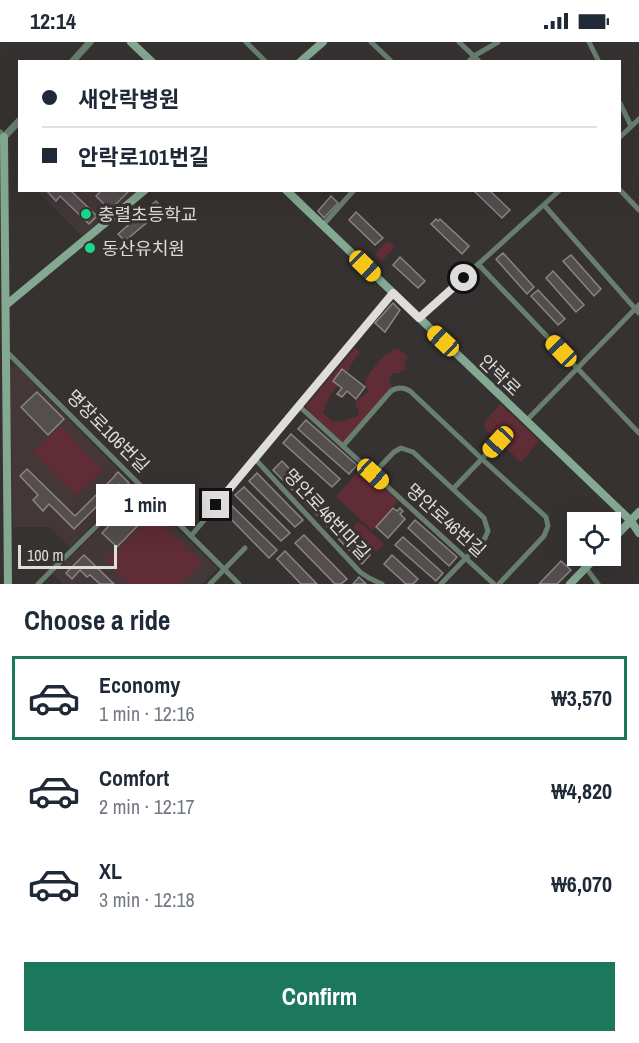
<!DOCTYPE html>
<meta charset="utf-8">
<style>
body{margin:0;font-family:"Archivo Narrow","Noto Sans KR",sans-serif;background:#f6f6f7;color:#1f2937;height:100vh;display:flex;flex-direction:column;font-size:22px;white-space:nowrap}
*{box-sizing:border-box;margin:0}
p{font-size:20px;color:#747a83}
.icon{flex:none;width:33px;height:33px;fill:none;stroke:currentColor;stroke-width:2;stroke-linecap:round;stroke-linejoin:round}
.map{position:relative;height:542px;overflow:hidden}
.sheet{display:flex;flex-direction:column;background:#fff;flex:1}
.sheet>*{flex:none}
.banner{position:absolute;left:18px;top:18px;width:603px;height:132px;border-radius:0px;box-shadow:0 6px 24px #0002;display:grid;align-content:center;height:132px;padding:0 24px;background:#fff}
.fabs{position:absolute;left:567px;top:470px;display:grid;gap:12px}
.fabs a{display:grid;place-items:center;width:54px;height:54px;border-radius:0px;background:#fff;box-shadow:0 6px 24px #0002;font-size:30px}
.scale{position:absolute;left:18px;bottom:15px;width:99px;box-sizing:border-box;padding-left:6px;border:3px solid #dfdcdc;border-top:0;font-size:16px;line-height:21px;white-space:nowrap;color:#dfdcdc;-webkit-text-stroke:4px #373232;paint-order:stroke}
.end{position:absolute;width:27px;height:27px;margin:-14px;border:8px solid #dfdcdc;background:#111;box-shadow:0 0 0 3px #111}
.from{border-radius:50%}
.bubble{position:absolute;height:42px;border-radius:0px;background:#fff;box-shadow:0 6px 24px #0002;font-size:20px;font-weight:700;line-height:42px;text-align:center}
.car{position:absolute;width:18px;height:36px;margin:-18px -9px;border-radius:8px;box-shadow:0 0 4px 2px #0007;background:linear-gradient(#f5c518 24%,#345 0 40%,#f5c518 0 76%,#345 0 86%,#f5c518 0)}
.banner b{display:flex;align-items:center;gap:21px;height:57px;font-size:22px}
.banner b+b{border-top:2px solid #e0e1e3}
.banner i{width:15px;height:15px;background:#1f2937}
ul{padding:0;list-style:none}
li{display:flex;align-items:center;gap:18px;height:84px;margin:0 12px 9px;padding:0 12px;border:3px solid transparent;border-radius:0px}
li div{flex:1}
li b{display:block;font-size:22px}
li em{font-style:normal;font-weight:700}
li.on{border-color:#1c785c}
li>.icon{width:54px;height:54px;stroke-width:1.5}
h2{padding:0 24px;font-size:27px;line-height:72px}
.action{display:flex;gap:12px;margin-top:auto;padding:12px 24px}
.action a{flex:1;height:69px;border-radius:0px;background:#1c785c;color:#fff;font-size:24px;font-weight:700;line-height:69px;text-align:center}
.status{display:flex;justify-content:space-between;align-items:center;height:42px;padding:0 30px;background:#fff;direction:ltr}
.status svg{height:16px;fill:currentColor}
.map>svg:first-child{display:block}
</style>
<div class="status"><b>12:14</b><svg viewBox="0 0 49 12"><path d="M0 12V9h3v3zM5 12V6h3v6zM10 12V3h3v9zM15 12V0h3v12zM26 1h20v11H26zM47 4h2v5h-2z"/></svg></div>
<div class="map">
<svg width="639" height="542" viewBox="0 0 639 542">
<rect width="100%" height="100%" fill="#373232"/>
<!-- built -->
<g fill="#443739">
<path d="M37 149H141L83 195Z"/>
<path d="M10 325H18L130 440V444L70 505 49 485H13Z"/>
<path d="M138 448 218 527 203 542H63L53 532Z"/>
</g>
<!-- green -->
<g fill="#602d36">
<path d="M387 199 395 205 382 219 375 212Z"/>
<path d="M355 306 360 310 351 322 348 330 342 327 333 338 338 343 329 355 323 371 333 380 341 379 358 374 359 371 355 360 368 350 365 338C373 327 384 310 398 306L409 316 404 319 406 326 399 331H393L389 338 392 345 343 403 310 371 306 364Z"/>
<path d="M500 362 539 399 521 420 486 388 484 381Z"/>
<path d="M61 384 103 429 76 454 33 410Z"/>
<path d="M362 425 398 459 372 488 336 455Z"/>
<path d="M153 473 202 521 181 542H128L106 519Z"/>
<path d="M358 480 363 483 384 502 376 510 353 485Z"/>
</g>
<!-- building -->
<g fill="#544e4f" stroke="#8a8485" stroke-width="1.5">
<path d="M46 148H70L97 174 89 182 60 154 56 159Z"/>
<path d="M102 148H130L110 168 96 154Z"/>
<path d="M473 148H489L510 168 502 176Z"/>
<path d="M331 154 338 161 324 176 318 169Z"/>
<path d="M156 159 163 167 125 199 118 192Z"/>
<path d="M356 170 383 196 375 203 349 178Z"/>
<path d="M436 177 438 179 440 177 469 204 462 212 431 182Z"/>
<path d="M503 211 534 245 527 252 496 217Z"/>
<path d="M571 213 601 247 594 254 563 219Z"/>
<path d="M400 215 425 239 418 246 393 223Z"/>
<path d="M553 229 584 263 576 270 546 236Z"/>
<path d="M538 248 565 277 558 283 531 254Z"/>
<path d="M393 261 400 268 385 290 375 281Z"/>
<path d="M342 327 365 345 356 357 347 349 342 355 337 352 342 346 333 339Z"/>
<path d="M37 350 64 377 48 393 21 365Z"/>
<path d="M306 378 357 423 349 432 298 387Z"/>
<path d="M291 392 340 437 332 445 283 401Z"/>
<path d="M282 419 331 470 322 478 273 428Z"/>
<path d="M27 427 75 474 115 434V433L118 430 129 441 123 446 119 442 74 487 49 462 43 469 33 458 38 453 20 434Z"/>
<path d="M257 431 303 478 295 485 249 439Z"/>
<path d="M244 445 290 491 281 499 235 453Z"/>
<path d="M130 462 145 476 117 505 102 491Z"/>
<path d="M230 462 277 508 269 516 223 469Z"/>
<path d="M393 466 397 469 400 466 403 469 400 472 405 477 388 496 376 485Z"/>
<path d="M335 476 370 513 362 522 327 485Z"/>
<path d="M415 478 457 515 449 524 408 486Z"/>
<path d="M304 493 347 537 341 542H335L295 501Z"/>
<path d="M403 495 443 531 436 539 395 503Z"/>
<path d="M285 509 317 542H301L277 517Z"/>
<path d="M84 513 114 542H100L90 533 87 535 80 528 72 537 66 531Z"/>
<path d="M392 513 418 537 413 542H406L384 522Z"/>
<path d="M561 519 571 528 557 542H539Z"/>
<path d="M359 535 366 542H353Z"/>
</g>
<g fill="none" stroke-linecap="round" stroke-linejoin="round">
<!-- minor -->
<g stroke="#687f70" stroke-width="5">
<path d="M246 0 266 20"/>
<path d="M371 0 392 20"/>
<path d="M459 0 480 20"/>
<path d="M589 0 599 20"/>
<path d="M468 20 474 14 498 0"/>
<path d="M620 61 631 84"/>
<path d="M620 95 639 77"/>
<path d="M620 148 639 168"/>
<path d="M544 163 639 271"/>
<path d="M323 183 354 148"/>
<path d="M478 222 639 391"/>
<path d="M419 276 560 148"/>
<path d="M6 309 239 542"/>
<path d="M299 364 494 542"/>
<path d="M526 379 639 263"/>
<path d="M343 404 391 349C398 345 403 345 410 349L482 417 546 475 548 484 544 494 499 542"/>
<path d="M255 417 360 530 369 536 382 542"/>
<path d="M373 432 394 410 401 406 413 410 484 476 488 489 485 496 441 542"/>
<path d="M453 447 498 400"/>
<path d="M191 494 393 251"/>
<path d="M586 526 598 542"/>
<path d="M38 542 139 442"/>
<path d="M210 542 245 506"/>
</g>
<!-- tertiary -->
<g stroke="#687f70" stroke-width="7">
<path d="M72 20 90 0"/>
<path d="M0 91 4 95 20 78"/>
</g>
<!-- secondary -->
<g stroke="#84a992" stroke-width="8">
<path d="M131 0 152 20"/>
<path d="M300 20 323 0"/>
<path d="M4 95 8 542"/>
<path d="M286 148 631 479 639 491"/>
<path d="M6 263 145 148"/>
<path d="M610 500 639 470"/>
<path d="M570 542 598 513"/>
</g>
</g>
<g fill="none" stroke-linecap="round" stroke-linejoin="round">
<!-- route -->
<path stroke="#dfdcdc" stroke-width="8" d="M216 463 393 251 419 276 464 236"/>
</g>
<!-- markers -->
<g fill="#18d989" stroke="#373232" stroke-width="2">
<circle cx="86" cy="172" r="6"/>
<circle cx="90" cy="206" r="6"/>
</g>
<g text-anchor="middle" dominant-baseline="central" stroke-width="6" stroke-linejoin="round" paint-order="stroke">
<!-- poi labels -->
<g font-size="18" fill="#dfdcdc" stroke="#373232" text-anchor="start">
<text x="98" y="172">충렬초등학교</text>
<text x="102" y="206">동산유치원</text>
</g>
<!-- street labels -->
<g font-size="18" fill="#dfdcdc" stroke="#373232">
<text transform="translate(500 333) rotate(44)">안락로</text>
<text transform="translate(108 389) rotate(45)">명장로106번길</text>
<text transform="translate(327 472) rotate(47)">명안로46번마길</text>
<text transform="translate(446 478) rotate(42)">명안로46번길</text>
</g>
</g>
</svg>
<div class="fabs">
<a><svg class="icon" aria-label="locate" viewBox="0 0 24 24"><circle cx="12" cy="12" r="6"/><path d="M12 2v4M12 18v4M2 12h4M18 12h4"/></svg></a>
</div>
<div class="scale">100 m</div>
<i class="end from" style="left:464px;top:236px"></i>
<i class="end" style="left:216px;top:463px"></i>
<div class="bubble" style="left:96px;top:442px;width:99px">1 min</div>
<i class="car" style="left:365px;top:224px;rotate:134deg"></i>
<i class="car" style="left:443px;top:299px;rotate:313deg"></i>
<i class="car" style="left:561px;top:309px;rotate:316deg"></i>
<i class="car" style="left:498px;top:400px;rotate:223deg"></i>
<i class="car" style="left:373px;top:432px;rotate:132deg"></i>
<div class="banner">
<b><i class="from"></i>새안락병원</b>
<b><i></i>안락로101번길</b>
</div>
</div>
<section class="sheet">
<h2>Choose a ride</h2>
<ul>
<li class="on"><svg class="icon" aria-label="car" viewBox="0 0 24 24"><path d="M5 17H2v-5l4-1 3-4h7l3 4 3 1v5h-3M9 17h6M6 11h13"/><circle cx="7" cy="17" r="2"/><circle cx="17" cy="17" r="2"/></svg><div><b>Economy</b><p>1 min · 12:16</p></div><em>₩3,570</em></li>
<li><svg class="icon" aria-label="car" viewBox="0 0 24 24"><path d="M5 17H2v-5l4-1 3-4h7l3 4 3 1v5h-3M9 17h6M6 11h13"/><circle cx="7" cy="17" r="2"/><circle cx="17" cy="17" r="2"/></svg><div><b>Comfort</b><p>2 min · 12:17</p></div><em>₩4,820</em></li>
<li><svg class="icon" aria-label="car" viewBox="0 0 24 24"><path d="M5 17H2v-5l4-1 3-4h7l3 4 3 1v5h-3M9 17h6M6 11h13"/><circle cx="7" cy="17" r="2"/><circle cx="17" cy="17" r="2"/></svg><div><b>XL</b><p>3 min · 12:18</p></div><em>₩6,070</em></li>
</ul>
<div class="action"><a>Confirm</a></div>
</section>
